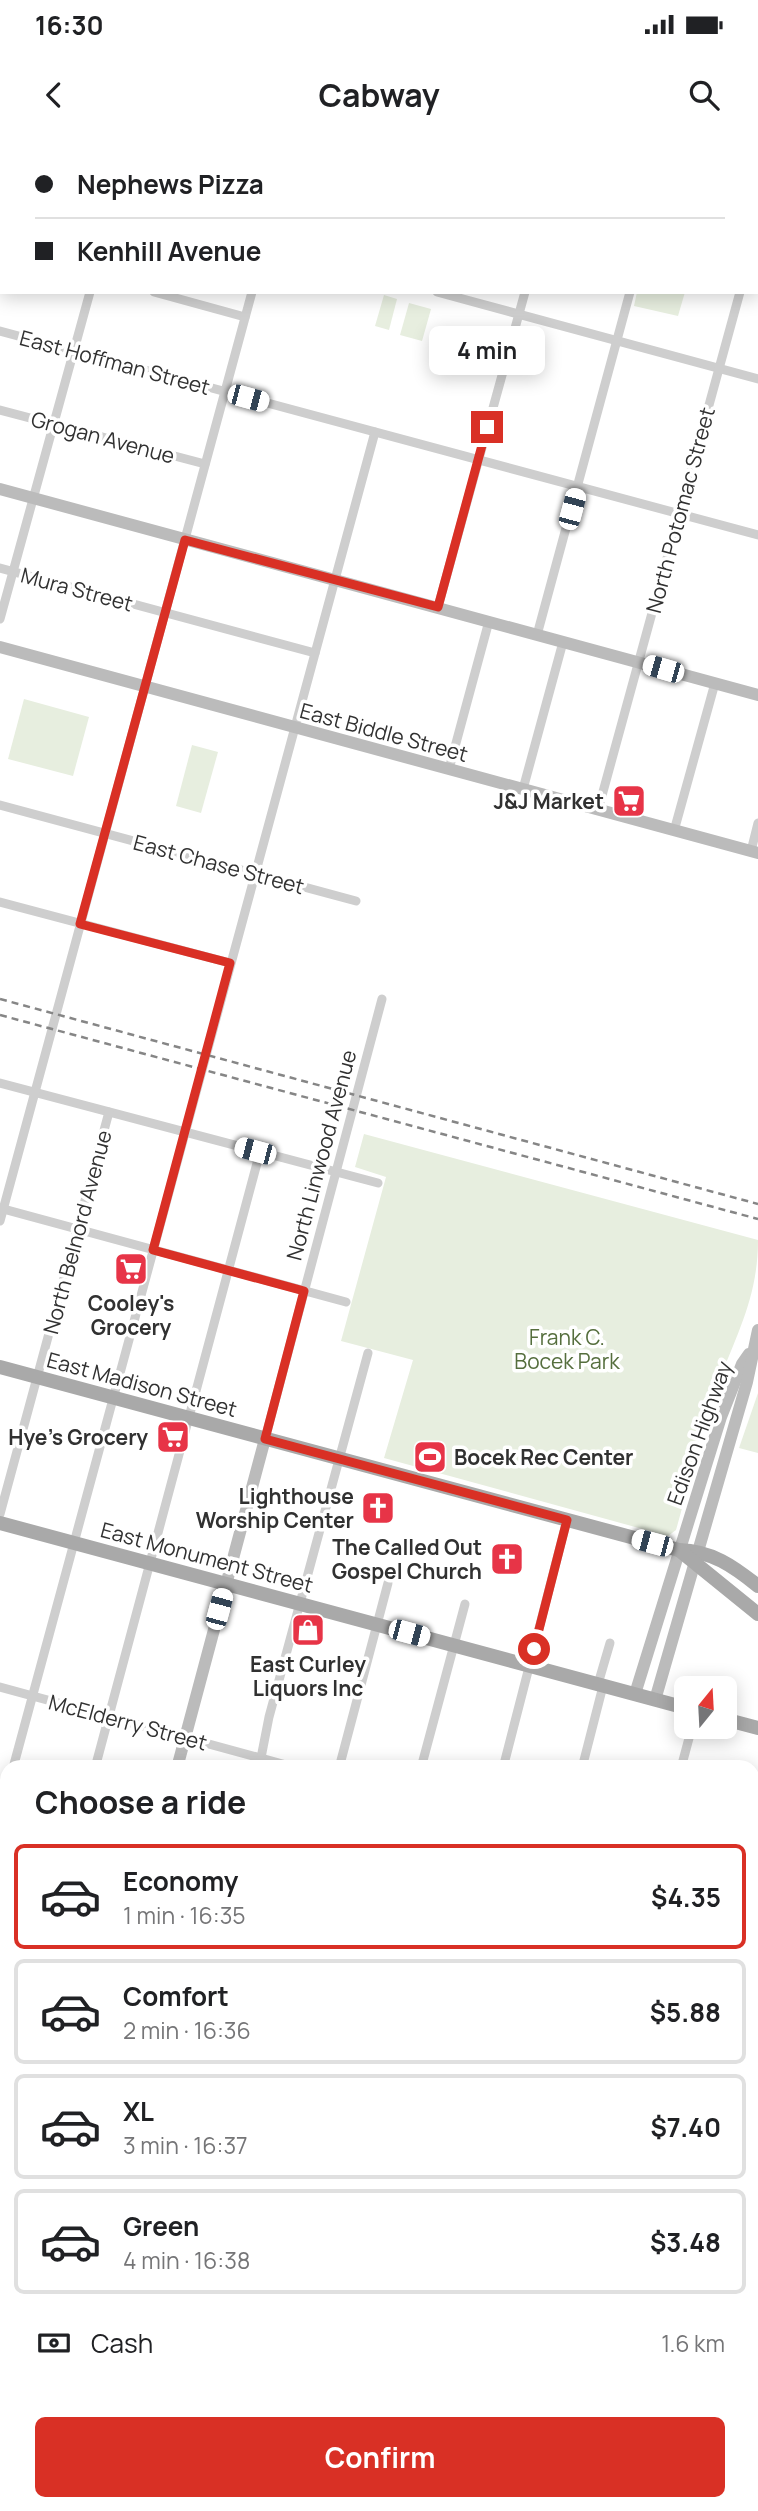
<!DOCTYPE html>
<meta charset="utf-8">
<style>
body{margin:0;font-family:Manrope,sans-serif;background:#f2f2f2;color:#202124;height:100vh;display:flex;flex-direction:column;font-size:26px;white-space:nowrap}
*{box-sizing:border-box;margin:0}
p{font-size:23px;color:#757577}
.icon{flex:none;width:38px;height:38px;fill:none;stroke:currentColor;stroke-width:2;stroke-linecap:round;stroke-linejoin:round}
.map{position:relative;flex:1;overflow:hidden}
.panel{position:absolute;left:0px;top:1620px;width:760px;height:751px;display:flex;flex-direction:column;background:#fff;border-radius:21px 21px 0 0;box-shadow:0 4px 18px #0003}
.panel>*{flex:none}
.banner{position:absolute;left:0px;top:0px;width:760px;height:154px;box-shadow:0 4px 18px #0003;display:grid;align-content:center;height:154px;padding:0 35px;background:#fff}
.needle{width:46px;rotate:18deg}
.tools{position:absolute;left:674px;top:1536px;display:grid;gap:14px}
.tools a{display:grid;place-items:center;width:63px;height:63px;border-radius:10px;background:#fff;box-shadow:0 4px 18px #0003;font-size:35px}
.end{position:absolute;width:32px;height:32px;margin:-16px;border:9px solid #d93025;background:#fff;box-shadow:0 0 0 4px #fff}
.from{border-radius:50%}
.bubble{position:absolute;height:49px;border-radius:10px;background:#fff;box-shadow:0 4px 18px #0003;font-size:23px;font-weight:700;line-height:49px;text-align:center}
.car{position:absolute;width:21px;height:42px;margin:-21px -10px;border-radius:9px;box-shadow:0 0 5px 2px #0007;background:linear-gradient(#fff 24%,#345 0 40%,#fff 0 76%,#345 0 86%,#fff 0)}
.banner b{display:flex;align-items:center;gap:24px;height:66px;font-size:26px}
.banner b+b{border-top:2px solid #e0e0e0}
.banner i{width:18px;height:18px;background:#202124}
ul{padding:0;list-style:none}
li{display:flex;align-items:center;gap:21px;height:105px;margin:0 14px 10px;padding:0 21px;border:4px solid #e0e0e0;border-radius:10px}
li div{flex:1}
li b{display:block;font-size:26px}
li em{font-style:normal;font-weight:700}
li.current{border-color:#d93025}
li>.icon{width:63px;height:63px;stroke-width:1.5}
h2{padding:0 35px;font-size:32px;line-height:84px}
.pay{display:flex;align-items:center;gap:18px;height:77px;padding:0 35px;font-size:26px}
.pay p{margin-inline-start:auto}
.button{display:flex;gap:14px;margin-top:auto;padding:14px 35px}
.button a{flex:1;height:80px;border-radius:10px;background:#d93025;color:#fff;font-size:28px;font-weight:700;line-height:80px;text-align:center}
.status{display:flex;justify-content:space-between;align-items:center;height:49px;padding:0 35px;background:#fff;direction:ltr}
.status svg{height:19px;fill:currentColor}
header{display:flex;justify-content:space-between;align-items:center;height:91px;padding:0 35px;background:#fff;font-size:32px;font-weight:700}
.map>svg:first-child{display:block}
</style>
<div class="status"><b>16:30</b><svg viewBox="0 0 49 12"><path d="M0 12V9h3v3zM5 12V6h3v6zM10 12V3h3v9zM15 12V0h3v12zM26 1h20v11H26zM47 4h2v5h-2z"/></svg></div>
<header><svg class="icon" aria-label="back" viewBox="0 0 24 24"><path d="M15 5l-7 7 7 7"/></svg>Cabway<svg class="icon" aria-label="search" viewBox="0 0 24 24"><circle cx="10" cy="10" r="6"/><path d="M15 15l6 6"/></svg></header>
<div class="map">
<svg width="758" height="2371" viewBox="0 0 758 2371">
<rect width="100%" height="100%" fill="#fff"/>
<!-- green -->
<g fill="#e7eedf">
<path d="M637 152H685L678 176 634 166Z"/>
<path d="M384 155 397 159 389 190 375 186Z"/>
<path d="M409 163 431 169 422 201 400 195Z"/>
<path d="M24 559 89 577 73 636 8 619Z"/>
<path d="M192 605 218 612 201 673 176 666Z"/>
<path d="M364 994 758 1100C758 1157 737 1193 718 1244 700 1291 690 1342 676 1390L668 1396 384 1318 413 1220 341 1201 386 1037 355 1027Z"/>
<path d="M758 1253V1313L739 1308Z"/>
</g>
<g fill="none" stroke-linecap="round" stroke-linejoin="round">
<!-- street -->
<g stroke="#cecece" stroke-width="9">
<path d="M37 2V0"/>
<path d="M131 2V0"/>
<path d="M292 2 293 0"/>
<path d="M0 33 2 34"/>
<path d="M758 89V88"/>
<path d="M0 125 2 119"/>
<path d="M154 152 245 177"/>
<path d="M437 152 758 239"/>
<path d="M0 191 758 395"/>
<path d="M0 270 205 324"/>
<path d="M0 428 315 513"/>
<path d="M438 467 525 152"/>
<path d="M0 479 90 152"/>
<path d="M537 495 630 152"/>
<path d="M449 629 489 481"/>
<path d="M523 649 563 502"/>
<path d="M0 665 356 761"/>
<path d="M598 670 740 152"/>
<path d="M674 691 715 543"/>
<path d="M751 711 758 683"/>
<path d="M0 762 230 823"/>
<path d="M0 943 378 1043"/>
<path d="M0 1068 346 1162"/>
<path d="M0 1081 252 152"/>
<path d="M265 1299 382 859"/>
<path d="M0 1374 109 972"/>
<path d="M598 1544 610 1503"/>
<path d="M0 1547 297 1628"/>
<path d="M13 1628 375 292"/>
<path d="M95 1628 260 1012"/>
<path d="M259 1628 269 1577 368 1213"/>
<path d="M339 1628 388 1443"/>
<path d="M421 1628 465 1464"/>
<path d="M503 1628 567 1380"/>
<path d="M582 1628 603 1546"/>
<path d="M681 1628 692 1587"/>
<path d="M752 1673 758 1653"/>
<path d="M0 1677 7 1651"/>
<path d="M0 1696 7 1698"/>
<path d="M752 1751 758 1753"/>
<path d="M752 1899 758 1901"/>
<path d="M0 1980 7 1954"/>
<path d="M752 1996 758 1976"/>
<path d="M0 2233 7 2234"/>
<path d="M752 2339 758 2341"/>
<path d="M486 2364 511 2371"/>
<path d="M58 2371 60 2364"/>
<path d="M140 2371 142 2364"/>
<path d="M224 2371 226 2364"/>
<path d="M306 2371 307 2364"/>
<path d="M417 2371 419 2364"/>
<path d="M587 2371 589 2364"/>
</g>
<!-- secondary -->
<g stroke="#bbb" stroke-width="12">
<path d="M429 0 436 2"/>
<path d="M0 349 758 555"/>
<path d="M0 507 758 713"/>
<path d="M635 1554 721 1277 742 1224 749 1214"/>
<path d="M655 1560 747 1242 758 1190"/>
<path d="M177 1628 265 1299"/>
<path d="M0 2040 7 2041"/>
<path d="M752 2244 758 2246"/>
<path d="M0 2291 7 2265"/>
</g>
<!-- primary -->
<g stroke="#a9a9a9" stroke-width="14">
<path d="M0 1227 679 1410C712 1411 733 1426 758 1446"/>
<path d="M0 1383 686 1568"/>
<path d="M679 1410 758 1474"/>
<path d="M724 1579 758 1588"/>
<path d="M0 1860 7 1862"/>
<path d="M752 2085 758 2086"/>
<path d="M756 2371 758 2365"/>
</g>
<!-- rail -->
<g stroke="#868686" stroke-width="2.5" stroke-dasharray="7 5" stroke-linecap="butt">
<path d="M0 859 758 1064"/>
<path d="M0 875 758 1079"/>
</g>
</g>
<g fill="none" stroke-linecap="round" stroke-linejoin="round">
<!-- route -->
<path stroke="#d93025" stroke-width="9" d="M487 287 438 467 185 400 80 784 230 823 153 1110 304 1151 265 1299 567 1380 534 1509"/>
</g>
<!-- icons -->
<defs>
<symbol id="supermarket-square" viewBox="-11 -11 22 22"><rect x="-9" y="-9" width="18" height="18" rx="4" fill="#e73447" stroke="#fff"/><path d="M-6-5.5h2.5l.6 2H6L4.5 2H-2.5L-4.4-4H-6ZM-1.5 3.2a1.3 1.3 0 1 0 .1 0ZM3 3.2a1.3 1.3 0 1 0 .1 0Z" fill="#fff"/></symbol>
<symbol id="stadium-square" viewBox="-11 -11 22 22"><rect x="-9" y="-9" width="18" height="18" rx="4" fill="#e73447" stroke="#fff"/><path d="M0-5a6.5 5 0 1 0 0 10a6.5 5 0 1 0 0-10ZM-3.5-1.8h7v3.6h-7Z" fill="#fff"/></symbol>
<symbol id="church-square" viewBox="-11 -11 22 22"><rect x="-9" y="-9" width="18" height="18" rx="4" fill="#e73447" stroke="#fff"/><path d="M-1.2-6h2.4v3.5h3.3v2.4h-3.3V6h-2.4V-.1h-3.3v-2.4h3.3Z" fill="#fff"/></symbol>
<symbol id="shop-square" viewBox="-11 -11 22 22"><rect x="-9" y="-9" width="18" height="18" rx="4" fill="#e73447" stroke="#fff"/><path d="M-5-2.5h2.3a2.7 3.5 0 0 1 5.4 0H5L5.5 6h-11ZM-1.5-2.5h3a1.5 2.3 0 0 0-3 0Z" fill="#fff"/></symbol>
</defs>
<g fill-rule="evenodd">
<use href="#supermarket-square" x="610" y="642" width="38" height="38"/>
<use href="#supermarket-square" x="112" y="1110" width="38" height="38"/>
<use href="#supermarket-square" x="154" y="1278" width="38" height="38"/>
<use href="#stadium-square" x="411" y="1298" width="38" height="38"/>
<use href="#church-square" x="359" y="1349" width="38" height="38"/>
<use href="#church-square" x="488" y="1400" width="38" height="38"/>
<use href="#shop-square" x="289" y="1471" width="38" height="38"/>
</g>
<g text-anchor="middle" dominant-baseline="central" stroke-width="7" stroke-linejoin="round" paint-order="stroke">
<!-- street labels -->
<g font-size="21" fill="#313131" stroke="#fff">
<text transform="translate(115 222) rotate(15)">East Hoffman Street</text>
<text transform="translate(103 297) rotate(15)">Grogan Avenue</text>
<text transform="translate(680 370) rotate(-75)">North Potomac Street</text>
<text transform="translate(77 449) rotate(15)">Mura Street</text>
<text transform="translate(384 592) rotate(15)">East Biddle Street</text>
<text transform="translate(219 724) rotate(15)">East Chase Street</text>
<text transform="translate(321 1015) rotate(-75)">North Linwood Avenue</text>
<text transform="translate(77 1092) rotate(-75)">North Belnord Avenue</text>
<text transform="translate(142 1244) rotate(15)">East Madison Street</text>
<text transform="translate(699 1293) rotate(-70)">Edison Highway</text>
<text transform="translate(207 1417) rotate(15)">East Monument Street</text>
<text transform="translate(128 1582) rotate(15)">McElderry Street</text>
</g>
<!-- poi labels -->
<g font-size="21" font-weight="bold" fill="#313131" stroke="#fff" text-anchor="end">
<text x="604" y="661">J&amp;J Market</text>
<text x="131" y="1163" text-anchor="middle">Cooley's<tspan x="131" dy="24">Grocery</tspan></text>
<text x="148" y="1297">Hye's Grocery</text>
<text x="454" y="1317" text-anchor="start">Bocek Rec Center</text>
<text x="354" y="1356">Lighthouse<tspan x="354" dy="24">Worship Center</tspan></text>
<text x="482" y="1407">The Called Out<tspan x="482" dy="24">Gospel Church</tspan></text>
<text x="308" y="1524" text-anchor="middle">East Curley<tspan x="308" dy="24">Liquors Inc</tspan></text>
</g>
<!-- park labels -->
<g font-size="21" fill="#556e3d" stroke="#fff">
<text x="567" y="1197">Frank C.<tspan x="567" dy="24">Bocek Park</tspan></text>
</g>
</g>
</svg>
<div class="tools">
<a><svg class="needle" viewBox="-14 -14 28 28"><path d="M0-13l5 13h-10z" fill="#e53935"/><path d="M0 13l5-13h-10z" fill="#757577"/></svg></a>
</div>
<i class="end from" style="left:534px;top:1509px"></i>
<i class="end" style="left:487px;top:287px"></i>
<div class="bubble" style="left:429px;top:186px;width:116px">4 min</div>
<i class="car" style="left:248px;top:258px;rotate:105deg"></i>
<i class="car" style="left:572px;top:369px;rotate:15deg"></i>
<i class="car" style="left:663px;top:529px;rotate:286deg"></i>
<i class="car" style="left:255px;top:1011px;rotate:285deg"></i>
<i class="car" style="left:652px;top:1403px;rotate:285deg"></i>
<i class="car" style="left:219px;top:1469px;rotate:15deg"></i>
<i class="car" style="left:409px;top:1493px;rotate:105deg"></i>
<div class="banner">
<b><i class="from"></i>Nephews Pizza</b>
<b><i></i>Kenhill Avenue</b>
</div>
<section class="panel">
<h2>Choose a ride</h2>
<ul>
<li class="current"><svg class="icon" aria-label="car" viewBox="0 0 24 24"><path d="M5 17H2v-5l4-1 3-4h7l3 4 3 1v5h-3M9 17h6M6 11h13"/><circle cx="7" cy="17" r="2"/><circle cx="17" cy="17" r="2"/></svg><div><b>Economy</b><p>1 min · 16:35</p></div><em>$4.35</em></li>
<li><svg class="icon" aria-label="car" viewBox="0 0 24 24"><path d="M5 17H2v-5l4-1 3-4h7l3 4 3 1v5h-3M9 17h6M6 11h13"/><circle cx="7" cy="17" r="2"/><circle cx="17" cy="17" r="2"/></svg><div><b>Comfort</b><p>2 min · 16:36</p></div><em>$5.88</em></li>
<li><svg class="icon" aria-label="car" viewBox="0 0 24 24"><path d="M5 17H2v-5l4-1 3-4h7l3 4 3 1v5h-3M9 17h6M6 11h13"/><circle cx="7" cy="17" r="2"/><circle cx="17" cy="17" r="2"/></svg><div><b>XL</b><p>3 min · 16:37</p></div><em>$7.40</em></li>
<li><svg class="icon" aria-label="car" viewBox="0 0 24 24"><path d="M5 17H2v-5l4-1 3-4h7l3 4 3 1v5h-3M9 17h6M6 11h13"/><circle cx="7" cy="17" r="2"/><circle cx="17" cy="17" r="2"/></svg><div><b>Green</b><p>4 min · 16:38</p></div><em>$3.48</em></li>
</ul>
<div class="pay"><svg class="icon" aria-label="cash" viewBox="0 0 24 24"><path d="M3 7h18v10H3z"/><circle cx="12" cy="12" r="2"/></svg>Cash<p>1.6 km</p></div>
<div class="button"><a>Confirm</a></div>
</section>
</div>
